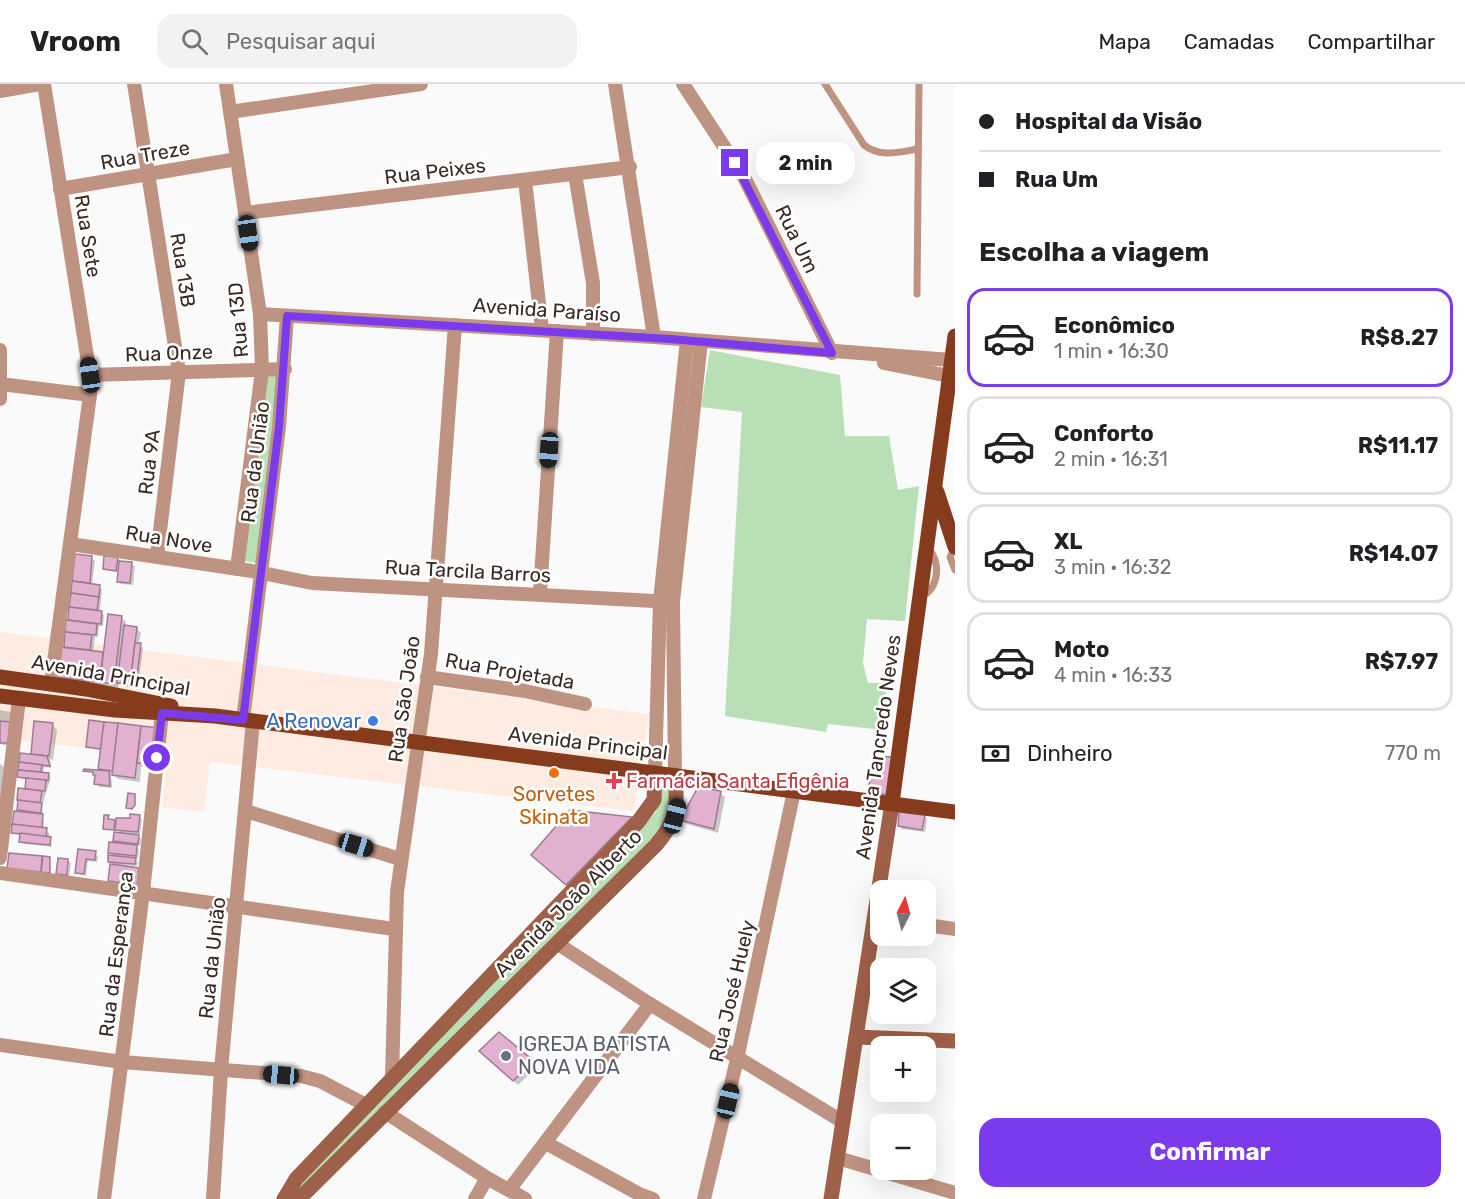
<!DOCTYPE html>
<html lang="pt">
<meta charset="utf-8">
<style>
body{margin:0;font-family:Rubik,sans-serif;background:#f2f2f2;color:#202124;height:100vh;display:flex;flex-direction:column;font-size:22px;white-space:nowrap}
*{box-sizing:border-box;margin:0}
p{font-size:20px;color:#757577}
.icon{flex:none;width:33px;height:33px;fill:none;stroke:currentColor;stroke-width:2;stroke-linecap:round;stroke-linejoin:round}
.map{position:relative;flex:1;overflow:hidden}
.drawer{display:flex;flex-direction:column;background:#fff;width:510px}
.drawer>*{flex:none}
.banner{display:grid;align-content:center;height:132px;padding:0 24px;background:#fff}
.needle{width:39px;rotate:6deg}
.buttons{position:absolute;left:870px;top:796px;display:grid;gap:12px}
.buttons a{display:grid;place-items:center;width:66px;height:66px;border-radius:12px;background:#fff;box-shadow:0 6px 24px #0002;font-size:30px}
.end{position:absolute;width:27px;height:27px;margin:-14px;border:8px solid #7c3aed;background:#fff;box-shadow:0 0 0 3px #fff}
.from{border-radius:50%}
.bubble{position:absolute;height:42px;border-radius:18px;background:#fff;box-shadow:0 6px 24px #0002;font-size:20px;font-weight:700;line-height:42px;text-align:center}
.car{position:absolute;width:18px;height:36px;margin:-18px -9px;border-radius:8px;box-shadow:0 0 4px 2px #0007;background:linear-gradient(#222 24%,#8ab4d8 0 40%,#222 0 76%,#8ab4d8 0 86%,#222 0)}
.banner b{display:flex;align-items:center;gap:21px;height:57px;font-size:22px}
.banner b+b{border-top:2px solid #e0e0e0}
.banner i{width:15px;height:15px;background:#202124}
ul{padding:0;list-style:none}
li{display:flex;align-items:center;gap:18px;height:99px;margin:0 12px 9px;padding:0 12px;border:3px solid #e0e0e0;border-radius:18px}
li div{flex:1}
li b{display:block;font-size:22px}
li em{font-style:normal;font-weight:700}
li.selected{border-color:#7c3aed}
li>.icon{width:54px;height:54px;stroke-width:1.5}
h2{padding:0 24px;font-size:27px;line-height:72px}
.pay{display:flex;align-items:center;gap:15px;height:66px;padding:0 24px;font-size:22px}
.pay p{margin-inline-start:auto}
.cta{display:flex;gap:12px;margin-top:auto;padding:12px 24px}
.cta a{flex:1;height:69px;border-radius:18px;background:#7c3aed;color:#fff;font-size:24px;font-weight:700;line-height:69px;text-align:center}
header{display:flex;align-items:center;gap:36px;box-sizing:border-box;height:84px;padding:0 30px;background:#fff;border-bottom:2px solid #e0e0e0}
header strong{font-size:28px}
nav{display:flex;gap:33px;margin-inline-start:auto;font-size:21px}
.search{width:420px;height:54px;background:#f2f2f2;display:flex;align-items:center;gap:15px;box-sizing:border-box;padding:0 21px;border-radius:18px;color:#757577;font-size:22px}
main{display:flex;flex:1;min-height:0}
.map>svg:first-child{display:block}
</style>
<header>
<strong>Vroom</strong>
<div class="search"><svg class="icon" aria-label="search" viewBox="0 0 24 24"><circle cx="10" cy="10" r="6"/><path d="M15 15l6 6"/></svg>Pesquisar aqui</div>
<nav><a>Mapa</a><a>Camadas</a><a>Compartilhar</a></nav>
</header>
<main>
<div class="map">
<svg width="955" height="1115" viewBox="0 0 955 1115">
<rect width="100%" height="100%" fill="#fafafa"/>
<!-- built -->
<path fill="#feebe2" d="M0 548 649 630 634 727 210 678 204 728 162 723 167 673 0 654Z"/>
<!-- green -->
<g fill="#b9dfb6">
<path d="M710 266 840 291 845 352H889L898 406 919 402 905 537 867 535 863 579 868 599H887L883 646 828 640 826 648 725 632 742 328 701 323Z"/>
<path d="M266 290H279L257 479 243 477Z"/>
<path d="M661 698H672V721L661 746 293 1115 302 1096 644 741 656 728Z"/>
</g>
<!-- shadow -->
<g fill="#0003">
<path d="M76 472 95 476 92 501 102 505 100 528 104 531 103 542H99L98 553H95L93 568 105 570 121 533 126 538 125 543 136 544 141 549 139 560 143 564 138 603H124L119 598 118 604 62 598 58 593 68 565 65 563Z"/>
<path d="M117 475 135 482 133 501 121 500 118 497 119 489 104 485Z"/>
<path d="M0 626 11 628 10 662 0 660Z"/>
<path d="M90 638 158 646 159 685 141 683 140 698 118 695 111 689 112 704 99 703 96 700 103 688 100 685 102 667 87 663Z"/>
<path d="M52 641 57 646 53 676 50 675 51 684 44 683 43 690 51 693 42 722 44 746 49 749 52 763 24 760 21 751 13 748 19 729V706L26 707 28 696 19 693 21 670 35 672 32 669Z"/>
<path d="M876 673 891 715 874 712 870 707Z"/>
<path d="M0 680 8 685 1 714H0Z"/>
<path d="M720 708 725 713 718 749 687 740 682 736Z"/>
<path d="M570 728 631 734 637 740 573 806 540 777Z"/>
<path d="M139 732 142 735 140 750H136L141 755 140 762 135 761 139 766 138 774H134L138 778 137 782 120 781V783L138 786 139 803 112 800 109 797 115 783 109 777 114 773 109 768 115 750H122L115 743 114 746 106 745 108 733 109 737 117 741Z"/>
<path d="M924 733 927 735 925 748 902 745 899 742Z"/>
<path d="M79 767 98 772 97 778 88 777 86 792 76 788Z"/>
<path d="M68 776 71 779 69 793 61 792 58 789Z"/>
<path d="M499 950 537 983 518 1001 482 967Z"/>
</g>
<!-- building -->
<g fill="#e3b1d0" stroke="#9e7c90" stroke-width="1.5">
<path d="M75 470 92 472 90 499 72 497Z"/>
<path d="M104 472 118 473 116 487 103 485Z"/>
<path d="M119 477 132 478 130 499 117 498Z"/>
<path d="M72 497 100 501 99 513 71 509Z"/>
<path d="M71 509 99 513 97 526 69 523Z"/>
<path d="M69 523 102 527 101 540 68 536Z"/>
<path d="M108 530 122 532 114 600 100 598Z"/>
<path d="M66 536 97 540 96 551 65 548Z"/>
<path d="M124 541 137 543 130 600 117 599Z"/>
<path d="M65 548 92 551 90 566 64 563Z"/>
<path d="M135 559H141L136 601 130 600Z"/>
<path d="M60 563 103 568 100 598 56 593Z"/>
<path d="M89 636 104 638 101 665 86 663Z"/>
<path d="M0 637 10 638 8 659H0Z"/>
<path d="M34 637 53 639 49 672 31 670Z"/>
<path d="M104 638 118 639 113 687 98 685Z"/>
<path d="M118 639 141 642 135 694 112 691Z"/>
<path d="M141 642 159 644 155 681 137 679Z"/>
<path d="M20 669 47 672 50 682 19 678Z"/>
<path d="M874 672 892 673 887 711 868 707Z"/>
<path d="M19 678 42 681 41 688 18 686Z"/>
<path d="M84 685 109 687 110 702 94 700 95 691H93V688L83 687Z"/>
<path d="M18 686 49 689 48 697 17 693Z"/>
<path d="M26 694 46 696 45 707 25 705Z"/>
<path d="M698 703 721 707 714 745 680 736Z"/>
<path d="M18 704 42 707 40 719 17 716Z"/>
<path d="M128 709 135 710V721L132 725 126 724Z"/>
<path d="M18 716 42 719 41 729 17 726Z"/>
<path d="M570 726 632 733 566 801 531 771Z"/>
<path d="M14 727 43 730 42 744 12 740Z"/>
<path d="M899 728 925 731 922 746 898 742Z"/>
<path d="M130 730 140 731 138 748 115 746 116 734H130Z"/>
<path d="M104 731H109L108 735 115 736 114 746 103 745Z"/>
<path d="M12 740 47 744 46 753 11 749Z"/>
<path d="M114 748 139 751 138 760 113 757Z"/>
<path d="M20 749 51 753 50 761 19 758Z"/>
<path d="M109 758 137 761 136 772 108 769Z"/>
<path d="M78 765 96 767 95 776 86 775 84 790 75 789Z"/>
<path d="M9 769 42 772 41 788 7 785Z"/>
<path d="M108 771 136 774 135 780 108 778Z"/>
<path d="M43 772 50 773V789L41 788Z"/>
<path d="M58 774 68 775 67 791 56 790Z"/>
<path d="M110 780 139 784 137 801 108 797Z"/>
<path d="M499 948 534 977 513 997 479 967Z"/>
</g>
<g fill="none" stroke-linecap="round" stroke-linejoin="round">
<!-- lane -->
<g stroke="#bf9382" stroke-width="7">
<path d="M825 0 864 61C880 74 899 68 918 65"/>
<path d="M917 210 919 0"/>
<path d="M955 463 950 473 955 486"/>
<path d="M921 512C939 507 942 475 927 464"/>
</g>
<!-- street -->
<g stroke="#bf9382" stroke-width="14">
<path d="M44 0 90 291V311L51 600"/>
<path d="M134 0 179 288 157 472"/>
<path d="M226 0 260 230 262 286 237 485"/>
<path d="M615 0 654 253"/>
<path d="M683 0 744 93 832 269"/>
<path d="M0 7 40 0"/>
<path d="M230 28 421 0"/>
<path d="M575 90 593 199V250"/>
<path d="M525 96 542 246"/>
<path d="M60 105 237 75"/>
<path d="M245 129 630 83"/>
<path d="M260 230 654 253 951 276"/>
<path d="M0 266V315"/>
<path d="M884 279 949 292"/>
<path d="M90 291 285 285"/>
<path d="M0 300 90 311"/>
<path d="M70 460 252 487 312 499 673 518"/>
<path d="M540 509 557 247"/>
<path d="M427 593 525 607 585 620"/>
<path d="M243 636 279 343 287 232"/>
<path d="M655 689 660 517 687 256"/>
<path d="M675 691 673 518 701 257"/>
<path d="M246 727 400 775"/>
<path d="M0 774 19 615"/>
<path d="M0 789 394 845"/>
<path d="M926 841 955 845"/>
<path d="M558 860 650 920 843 1038"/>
<path d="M0 961 122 978 301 992 320 997 366 1021"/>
<path d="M392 994 397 808 431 570 455 241"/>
<path d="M385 1028 487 1094 525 1115"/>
<path d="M546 1059 639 1110 653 1115"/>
<path d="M838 1074 955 1109"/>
<path d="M509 1106 650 920"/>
<path d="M104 1115 143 808 162 629"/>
<path d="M213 1115 221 986 253 637"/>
<path d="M475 1115 487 1094"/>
<path d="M704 1115 737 975 794 707"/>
</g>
<!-- secondary -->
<g stroke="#9f6049" stroke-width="15">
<path d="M856 953 955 957"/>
<path d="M284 1115 296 1095 638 738 654 716 655 689"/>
<path d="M299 1115 656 761C677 737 678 722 675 691"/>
<path d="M831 1115 892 719"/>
</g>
<!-- primary -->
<g stroke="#853b1c" stroke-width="15">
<path d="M937 408 955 463"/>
<path d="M0 593 86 605 171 622"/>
<path d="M0 612 115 626 215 632 955 728"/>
<path d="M892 719 955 252"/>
</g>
</g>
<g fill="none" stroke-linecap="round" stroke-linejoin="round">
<!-- route -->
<path stroke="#7c3aed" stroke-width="8" d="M157 674 162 629 243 636 279 343 287 232 670 255 832 269 735 79"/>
</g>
<!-- markers -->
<circle fill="#3f7fe0" stroke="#fff" stroke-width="2" cx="373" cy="637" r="6"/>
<circle fill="#e8710a" stroke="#fff" stroke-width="2" cx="554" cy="689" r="6"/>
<path fill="#e0444e" stroke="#fff" stroke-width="2" d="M611 688h6v6h6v6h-6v6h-6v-6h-6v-6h6z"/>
<circle fill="#6b7280" stroke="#fff" stroke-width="2" cx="506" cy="972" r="6"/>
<g text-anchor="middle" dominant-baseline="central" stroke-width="5" stroke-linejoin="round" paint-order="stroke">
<!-- street labels -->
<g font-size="20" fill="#382a23" stroke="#fff">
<text transform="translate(145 71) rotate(-10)">Rua Treze</text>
<text transform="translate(435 87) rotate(-7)">Rua Peixes</text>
<text transform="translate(88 152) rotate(81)">Rua Sete</text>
<text transform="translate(797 155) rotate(64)">Rua Um</text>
<text transform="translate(183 186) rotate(81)">Rua 13B</text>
<text transform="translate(547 226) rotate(4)">Avenida Paraíso</text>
<text transform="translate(238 236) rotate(-95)">Rua 13D</text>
<text transform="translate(169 269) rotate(-2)">Rua Onze</text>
<text transform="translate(149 378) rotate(-83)">Rua 9A</text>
<text transform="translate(255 378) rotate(-83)">Rua da União</text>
<text transform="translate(169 455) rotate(9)">Rua Nove</text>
<text transform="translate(468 487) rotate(3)">Rua Tarcila Barros</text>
<text transform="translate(510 587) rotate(10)">Rua Projetada</text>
<text transform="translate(111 591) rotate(10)">Avenida Principal</text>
<text transform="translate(404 615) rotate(-82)">Rua São João</text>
<text transform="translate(588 659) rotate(7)">Avenida Principal</text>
<text transform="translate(878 663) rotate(-82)">Avenida Tancredo Neves</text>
<text transform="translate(568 819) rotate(-45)">Avenida João Alberto</text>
<text transform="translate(116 870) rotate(-83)">Rua da Esperança</text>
<text transform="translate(212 874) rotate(-84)">Rua da União</text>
<text transform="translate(732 907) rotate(-77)">Rua José Huely</text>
</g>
<!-- shop labels -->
<g font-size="20" fill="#366cbe" stroke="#fff" text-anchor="end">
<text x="361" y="637">A Renovar</text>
</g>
<!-- health labels -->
<g font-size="20" fill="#be3a42" stroke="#fff" text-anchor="start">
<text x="626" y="697">Farmácia Santa Efigênia</text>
</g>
<!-- food labels -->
<g font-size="20" fill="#c56008" stroke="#fff">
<text x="554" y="710">Sorvetes<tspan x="554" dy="23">Skinata</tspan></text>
</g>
<!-- worship labels -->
<g font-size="20" fill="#5b616d" stroke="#fff" text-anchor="start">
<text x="518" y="960">IGREJA BATISTA<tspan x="518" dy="23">NOVA VIDA</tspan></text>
</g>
</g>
</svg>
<div class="buttons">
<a><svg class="needle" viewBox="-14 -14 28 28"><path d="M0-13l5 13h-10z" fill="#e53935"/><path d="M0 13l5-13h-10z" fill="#757577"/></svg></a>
<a><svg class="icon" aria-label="layers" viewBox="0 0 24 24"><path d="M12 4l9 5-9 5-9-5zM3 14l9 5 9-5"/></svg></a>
<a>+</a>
<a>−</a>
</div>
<i class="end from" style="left:157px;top:674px"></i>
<i class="end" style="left:735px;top:79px"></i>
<div class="bubble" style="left:756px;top:58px;width:99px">2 min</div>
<i class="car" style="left:248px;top:149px;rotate:172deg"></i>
<i class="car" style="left:90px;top:291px;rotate:352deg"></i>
<i class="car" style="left:549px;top:366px;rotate:184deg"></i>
<i class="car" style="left:675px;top:732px;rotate:14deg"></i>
<i class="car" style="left:356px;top:761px;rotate:107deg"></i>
<i class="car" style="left:281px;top:991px;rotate:275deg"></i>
<i class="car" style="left:728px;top:1017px;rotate:13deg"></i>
</div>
<section class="drawer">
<div class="banner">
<b><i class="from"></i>Hospital da Visão</b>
<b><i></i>Rua Um</b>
</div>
<h2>Escolha a viagem</h2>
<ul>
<li class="selected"><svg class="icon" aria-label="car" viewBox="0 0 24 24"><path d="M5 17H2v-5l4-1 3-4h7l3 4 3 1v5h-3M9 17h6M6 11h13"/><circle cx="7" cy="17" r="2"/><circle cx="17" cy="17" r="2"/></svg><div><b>Econômico</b><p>1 min · 16:30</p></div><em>R$8.27</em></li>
<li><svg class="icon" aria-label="car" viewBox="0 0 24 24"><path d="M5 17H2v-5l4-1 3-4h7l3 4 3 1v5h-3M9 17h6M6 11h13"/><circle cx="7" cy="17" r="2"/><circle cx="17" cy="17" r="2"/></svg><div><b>Conforto</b><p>2 min · 16:31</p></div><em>R$11.17</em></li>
<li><svg class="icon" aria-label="car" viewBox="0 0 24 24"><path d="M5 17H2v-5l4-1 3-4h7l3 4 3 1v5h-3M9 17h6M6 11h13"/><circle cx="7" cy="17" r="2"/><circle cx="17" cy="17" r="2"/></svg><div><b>XL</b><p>3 min · 16:32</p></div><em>R$14.07</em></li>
<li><svg class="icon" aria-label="car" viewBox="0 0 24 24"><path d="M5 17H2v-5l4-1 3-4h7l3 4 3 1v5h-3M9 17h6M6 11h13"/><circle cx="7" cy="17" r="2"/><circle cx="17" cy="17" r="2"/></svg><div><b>Moto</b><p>4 min · 16:33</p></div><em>R$7.97</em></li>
</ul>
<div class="pay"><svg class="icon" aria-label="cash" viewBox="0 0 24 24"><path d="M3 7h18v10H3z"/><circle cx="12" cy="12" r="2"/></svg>Dinheiro<p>770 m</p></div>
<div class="cta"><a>Confirmar</a></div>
</section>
</main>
